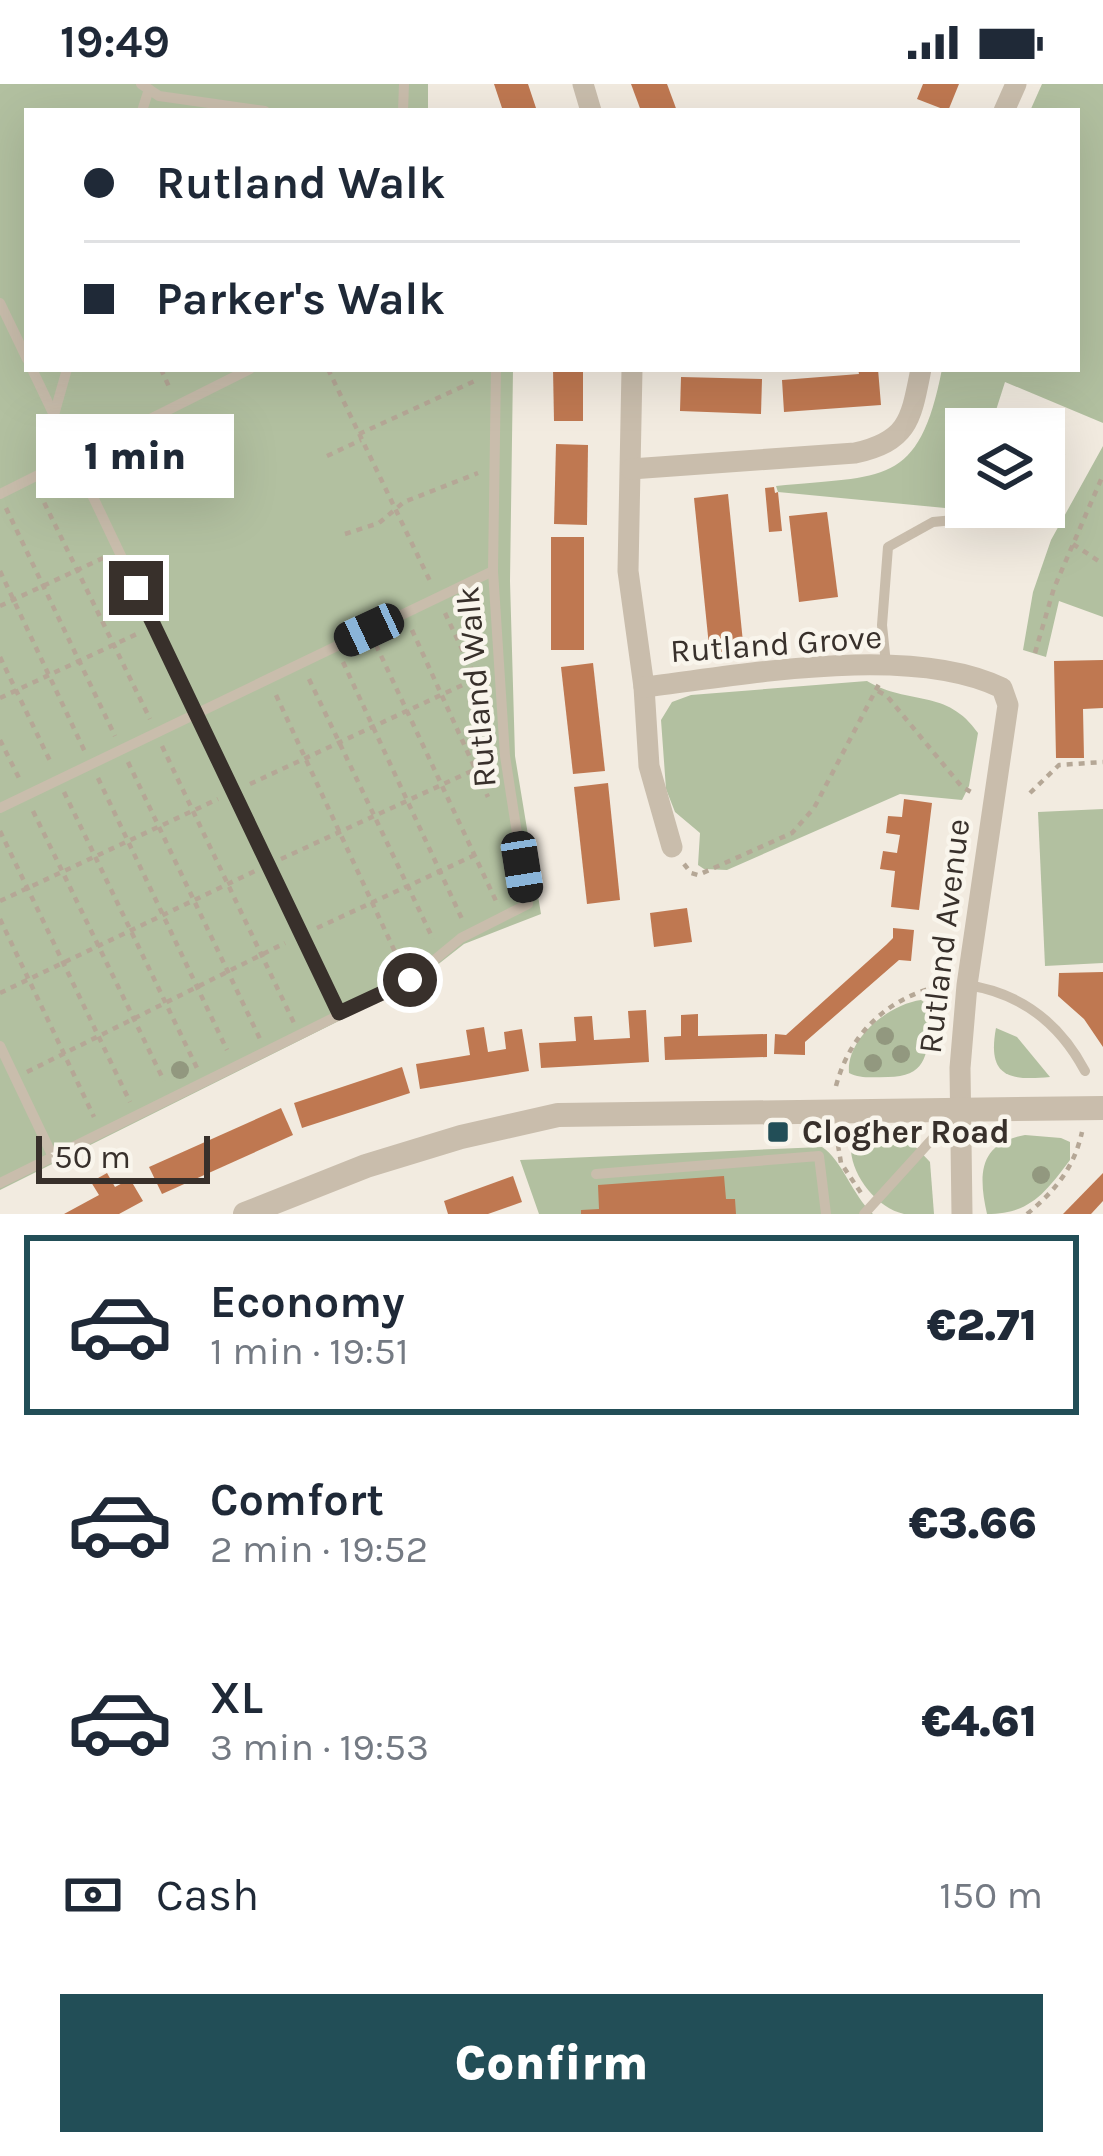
<!DOCTYPE html>
<meta charset="utf-8">
<style>
body{margin:0;font-family:Karla,sans-serif;background:#f2f2f3;color:#1f2937;height:100vh;display:flex;flex-direction:column;font-size:45px;white-space:nowrap}
*{box-sizing:border-box;margin:0}
p{font-size:39px;color:#747a83}
.icon{flex:none;width:66px;height:66px;fill:none;stroke:currentColor;stroke-width:2;stroke-linecap:round;stroke-linejoin:round}
.map{position:relative;height:1130px;overflow:hidden}
.side{display:flex;flex-direction:column;background:#fff;flex:1}
.side>*{flex:none}
.banner{position:absolute;left:24px;top:24px;width:1056px;height:264px;border-radius:0px;box-shadow:0 12px 48px #0002;display:grid;align-content:center;height:264px;padding:0 60px;background:#fff}
.buttons{position:absolute;left:945px;top:324px;display:grid;gap:24px}
.buttons a{display:grid;place-items:center;width:120px;height:120px;border-radius:0px;background:#fff;box-shadow:0 12px 48px #0002;font-size:60px}
.scale{position:absolute;left:36px;bottom:30px;width:174px;box-sizing:border-box;padding-left:12px;border:6px solid #38302b;border-top:0;font-size:33px;line-height:42px;white-space:nowrap;color:#38302b;-webkit-text-stroke:9px #f9f5ec;paint-order:stroke}
.end{position:absolute;width:54px;height:54px;margin:-27px;border:15px solid #38302b;background:#fff;box-shadow:0 0 0 6px #fff}
.from{border-radius:50%}
.bubble{position:absolute;height:84px;border-radius:0px;background:#fff;box-shadow:0 12px 48px #0002;font-size:39px;font-weight:800;line-height:84px;text-align:center}
.car{position:absolute;width:36px;height:72px;margin:-36px -18px;border-radius:15px;box-shadow:0 0 9px 3px #0007;background:linear-gradient(#222 24%,#8ab4d8 0 40%,#222 0 76%,#8ab4d8 0 86%,#222 0)}
.banner b{display:flex;align-items:center;gap:42px;height:114px;font-size:45px}
.banner b+b{border-top:3px solid #e0e1e3}
.banner i{width:30px;height:30px;background:#1f2937}
ul{padding:21px 0 0;list-style:none}
li{display:flex;align-items:center;gap:36px;height:180px;margin:0 24px 18px;padding:0 36px;border:6px solid transparent;border-radius:0px}
li div{flex:1}
li b{display:block;font-size:45px}
li em{font-style:normal;font-weight:800}
li.current{border-color:#224e57}
li>.icon{width:108px;height:108px;stroke-width:1.5}
.pay{display:flex;align-items:center;gap:30px;height:132px;padding:0 60px;font-size:45px}
.pay p{margin-inline-start:auto}
.action{display:flex;gap:24px;margin-top:auto;padding:24px 60px}
.action a{flex:1;height:138px;border-radius:0px;background:#224e57;color:#fff;font-size:48px;font-weight:800;line-height:138px;text-align:center}
.status{display:flex;justify-content:space-between;align-items:center;height:84px;padding:0 60px;background:#fff;direction:ltr}
.status svg{height:33px;fill:currentColor}
.map>svg:first-child{display:block}
</style>
<div class="status"><b>19:49</b><svg viewBox="0 0 49 12"><path d="M0 12V9h3v3zM5 12V6h3v6zM10 12V3h3v9zM15 12V0h3v12zM26 1h20v11H26zM47 4h2v5h-2z"/></svg></div>
<div class="map">
<svg width="1103" height="1130" viewBox="0 0 1103 1130">
<rect width="100%" height="100%" fill="#f2ebe0"/>
<!-- green -->
<g fill="#b2c0a0">
<path d="M0 0H428V27H27V285H513L510 497 515 672 541 830 464 860 413 900 0 1106Z"/>
<path d="M1042 0H1103V339L1005 298 990 345H966V426L778 408 776 402C883 391 919 404 942 285H1077V27H1030Z"/>
<path d="M1103 362V533L1059 517 1046 573 1023 566 1033 508 1051 456Z"/>
<path d="M867 597C909 622 947 604 978 649L969 702 962 716 900 710 727 786 704 785 698 781 700 749 675 728 666 705 661 636 672 618 691 611Z"/>
<path d="M1103 725V879L1045 882 1038 728Z"/>
<path d="M921 916 928 921C928 959 934 993 888 993 874 993 861 995 849 989 846 954 890 920 921 916Z"/>
<path d="M996 944 1017 953 1050 993C1008 997 987 992 996 944Z"/>
<path d="M1025 1051 1061 1054 1070 1058V1076C1045 1109 1030 1130 987 1130 978 1090 979 1059 1025 1051Z"/>
<path d="M913 1060 930 1078 934 1130C925 1130 913 1130 904 1130 877 1124 853 1093 851 1067L858 1061Z"/>
<path d="M822 1063C843 1077 852 1111 873 1130H539L520 1076Z"/>
</g>
<!-- building -->
<g fill="#bf7851">
<path d="M494 0H528L537 27H503Z"/>
<path d="M631 0H667L677 27H641Z"/>
<path d="M923 0H959L948 27 917 15Z"/>
<path d="M553 285H583V337H554Z"/>
<path d="M858 285H878L881 321 784 328 782 296 859 290Z"/>
<path d="M681 293 762 295 761 330 680 327Z"/>
<path d="M556 360 588 361 587 441 554 440Z"/>
<path d="M774 403 775 409 778 408 782 447 769 448 765 404Z"/>
<path d="M728 410 744 568 710 572 694 414Z"/>
<path d="M827 428 838 513 799 518 789 432Z"/>
<rect x="551" y="453" width="33" height="113"/>
<path d="M1103 576V624L1083 625 1084 674H1056L1054 577Z"/>
<path d="M593 579 605 687 573 690 561 583Z"/>
<path d="M608 699 620 816 587 820 574 703Z"/>
<path d="M904 715 932 719 919 826 891 823 895 787 880 785 883 767 897 769 900 751 886 749 888 732 902 733Z"/>
<path d="M687 824 692 858 654 863 650 829Z"/>
<path d="M893 844 914 846 911 877 899 876 805 958V971L774 970 775 950 786 951 886 861 893 854Z"/>
<path d="M1103 888V963L1084 935 1058 912 1059 889Z"/>
<path d="M646 926 649 978 541 984 539 959 576 957 574 933 592 932 594 956 630 954 628 927Z"/>
<path d="M698 930V952L767 950V973L665 976 664 953 681 952V931Z"/>
<path d="M484 943 488 968 506 965 504 948 522 945 529 987 420 1005 416 980 470 971 466 946Z"/>
<path d="M402 983 410 1009 302 1044 294 1019Z"/>
<path d="M281 1024 293 1051 162 1110 149 1083Z"/>
<path d="M107 1089 115 1103 130 1095 143 1117 119 1130H64L99 1111 91 1098Z"/>
<path d="M1103 1089V1117L1091 1130H1063Z"/>
<path d="M513 1092 522 1118 488 1130H448L444 1117Z"/>
<path d="M724 1092 726 1115H735L736 1130H581V1126L599 1125 598 1101Z"/>
</g>
<g fill="none" stroke-linecap="round" stroke-linejoin="round">
<!-- path -->
<g stroke="#b5a796" stroke-width="4.5" stroke-dasharray="6 6" stroke-linecap="butt">
<path d="M161 285 170 305"/>
<path d="M328 285 430 497"/>
<path d="M359 350 479 295"/>
<path d="M327 372 361 356"/>
<path d="M39 408 150 635"/>
<path d="M6 424 115 652"/>
<path d="M345 450 379 439 404 418 478 389"/>
<path d="M1073 460 1103 480"/>
<path d="M0 487 85 668"/>
<path d="M0 522 103 474"/>
<path d="M445 529 476 595"/>
<path d="M412 546 488 713"/>
<path d="M376 561 496 817"/>
<path d="M1035 569 1054 504 1103 391"/>
<path d="M0 573 52 681"/>
<path d="M343 578 462 835"/>
<path d="M309 595 433 855"/>
<path d="M878 607 887 612 962 703 971 708"/>
<path d="M276 611 402 883"/>
<path d="M0 614 141 548"/>
<path d="M0 656 19 694"/>
<path d="M162 662 294 939"/>
<path d="M128 678 260 955"/>
<path d="M98 694 227 966"/>
<path d="M250 700 484 591"/>
<path d="M64 708 197 984"/>
<path d="M1030 709 1059 681 1103 678"/>
<path d="M33 727 164 997"/>
<path d="M0 747 130 1018"/>
<path d="M281 775 489 679"/>
<path d="M684 780 691 789 698 791 792 749 814 724 879 600"/>
<path d="M0 817 218 715"/>
<path d="M0 835 94 1033"/>
<path d="M317 844 475 771"/>
<path d="M0 909 255 787"/>
<path d="M27 988 285 859"/>
<path d="M836 1002C850 949 888 914 940 902"/>
<path d="M836 1049 841 1079 861 1109"/>
<path d="M1027 1130C1055 1107 1074 1084 1082 1048"/>
</g>
<!-- service -->
<g stroke="#c9bdac" stroke-width="10">
<path d="M141 0 159 12 265 27"/>
<path d="M142 27 149 5"/>
<path d="M403 27 404 0"/>
<path d="M0 219 27 275"/>
<path d="M32 285 339 929"/>
<path d="M54 331 67 285"/>
<path d="M1044 359 1060 371"/>
<path d="M0 410 250 285"/>
<path d="M886 580 882 541 888 463 933 438 985 433 997 423"/>
<path d="M0 724 493 487"/>
<path d="M967 901C1021 909 1060 940 1085 987"/>
<path d="M0 962 53 1073"/>
<path d="M596 1090 819 1072 826 1130"/>
<path d="M0 1099 410 896 461 854 528 820 505 672 493 487 496 285"/>
<path d="M864 1130 955 1030"/>
</g>
<!-- minor -->
<g stroke="#c9bdac" stroke-width="21">
<path d="M583 0 591 27"/>
<path d="M1004 27 1016 0"/>
<path d="M632 285 628 487 644 603 649 682 672 763"/>
<path d="M631 385 855 369C909 357 911 335 921 285"/>
<path d="M644 603C745 591 909 559 1002 604L1008 621 967 901 960 984 962 1130"/>
</g>
<!-- tertiary -->
<path stroke="#c9bdac" stroke-width="24" d="M245 1130 366 1082 461 1053 558 1031 1103 1024"/>
</g>
<!-- trees -->
<g fill="#92987f">
<circle cx="885" cy="952" r="9"/>
<circle cx="901" cy="970" r="9"/>
<circle cx="873" cy="979" r="9"/>
<circle cx="180" cy="986" r="9"/>
<circle cx="1041" cy="1091" r="9"/>
</g>
<g fill="none" stroke-linecap="round" stroke-linejoin="round">
<!-- route -->
<path stroke="#38302b" stroke-width="15" d="M136 504 339 929 410 896"/>
</g>
<!-- markers -->
<rect fill="#224e57" stroke="#f9f5ec" stroke-width="4.5" x="766" y="1036" width="24" height="24" rx="6"/>
<g text-anchor="middle" dominant-baseline="central" stroke-width="9" stroke-linejoin="round" paint-order="stroke">
<!-- street labels -->
<g font-size="33" fill="#38302b" stroke="#f9f5ec">
<text transform="translate(776 560) rotate(-4)">Rutland Grove</text>
<text transform="translate(476 603) rotate(-95)">Rutland Walk</text>
<text transform="translate(944 852) rotate(-83)">Rutland Avenue</text>
</g>
<!-- poi labels -->
<g font-size="33" font-weight="bold" fill="#38302b" stroke="#f9f5ec" text-anchor="start">
<text x="802" y="1048">Clogher Road</text>
</g>
</g>
</svg>
<div class="buttons">
<a><svg class="icon" aria-label="layers" viewBox="0 0 24 24"><path d="M12 4l9 5-9 5-9-5zM3 14l9 5 9-5"/></svg></a>
</div>
<div class="scale">50 m</div>
<i class="end from" style="left:410px;top:896px"></i>
<i class="end" style="left:136px;top:504px"></i>
<div class="bubble" style="left:36px;top:330px;width:198px">1 min</div>
<i class="car" style="left:369px;top:546px;rotate:245deg"></i>
<i class="car" style="left:522px;top:783px;rotate:171deg"></i>
<div class="banner">
<b><i class="from"></i>Rutland Walk</b>
<b><i></i>Parker's Walk</b>
</div>
</div>
<section class="side">
<ul>
<li class="current"><svg class="icon" aria-label="car" viewBox="0 0 24 24"><path d="M5 17H2v-5l4-1 3-4h7l3 4 3 1v5h-3M9 17h6M6 11h13"/><circle cx="7" cy="17" r="2"/><circle cx="17" cy="17" r="2"/></svg><div><b>Economy</b><p>1 min · 19:51</p></div><em>€2.71</em></li>
<li><svg class="icon" aria-label="car" viewBox="0 0 24 24"><path d="M5 17H2v-5l4-1 3-4h7l3 4 3 1v5h-3M9 17h6M6 11h13"/><circle cx="7" cy="17" r="2"/><circle cx="17" cy="17" r="2"/></svg><div><b>Comfort</b><p>2 min · 19:52</p></div><em>€3.66</em></li>
<li><svg class="icon" aria-label="car" viewBox="0 0 24 24"><path d="M5 17H2v-5l4-1 3-4h7l3 4 3 1v5h-3M9 17h6M6 11h13"/><circle cx="7" cy="17" r="2"/><circle cx="17" cy="17" r="2"/></svg><div><b>XL</b><p>3 min · 19:53</p></div><em>€4.61</em></li>
</ul>
<div class="pay"><svg class="icon" aria-label="cash" viewBox="0 0 24 24"><path d="M3 7h18v10H3z"/><circle cx="12" cy="12" r="2"/></svg>Cash<p>150 m</p></div>
<div class="action"><a>Confirm</a></div>
</section>
